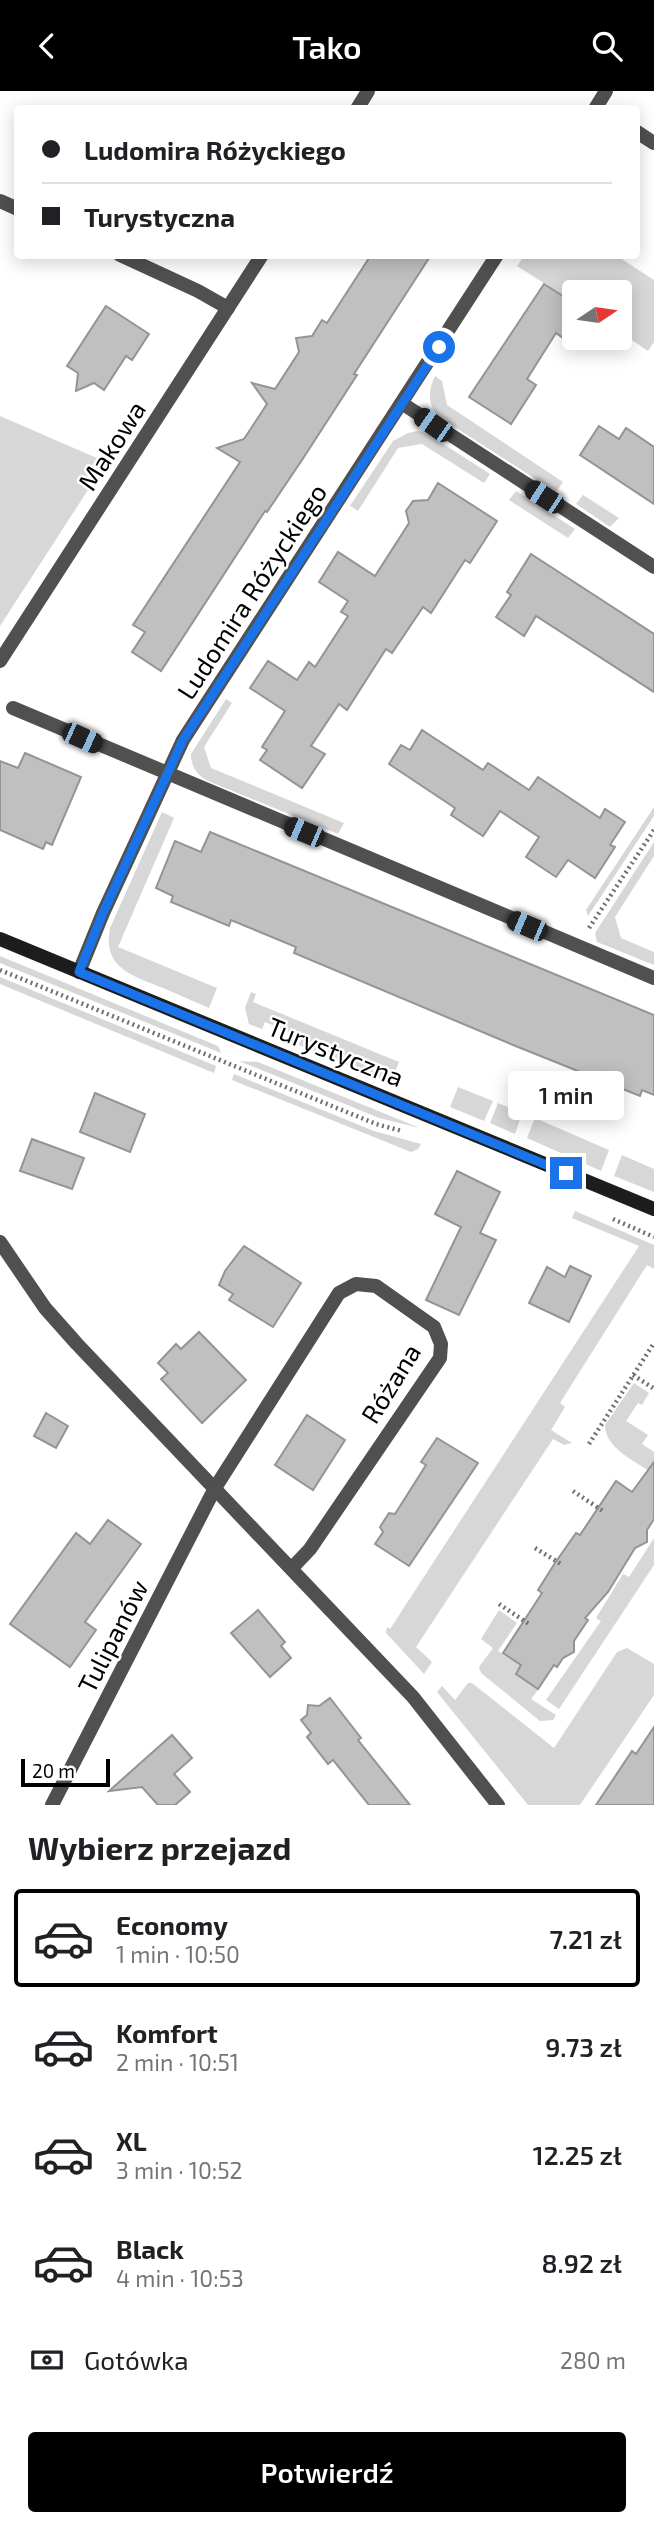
<!DOCTYPE html>
<html lang="pl">
<meta charset="utf-8">
<style>
body{margin:0;font-family:"Exo 2",sans-serif;background:#f2f2f2;color:#202124;height:100vh;display:flex;flex-direction:column;font-size:26px;white-space:nowrap}
*{box-sizing:border-box;margin:0}
p{font-size:23px;color:#757577}
.icon{flex:none;width:38px;height:38px;fill:none;stroke:currentColor;stroke-width:2;stroke-linecap:round;stroke-linejoin:round}
.map{position:relative;height:1714px;overflow:hidden}
.panel{display:flex;flex-direction:column;background:#fff;flex:1}
.panel>*{flex:none}
.banner{position:absolute;left:14px;top:14px;width:626px;height:154px;border-radius:7px;box-shadow:0 4px 18px #0003;display:grid;align-content:center;height:154px;padding:0 28px;background:#fff}
.needle{width:46px;rotate:77deg}
.controls{position:absolute;left:562px;top:189px;display:grid;gap:14px}
.controls a{display:grid;place-items:center;width:70px;height:70px;border-radius:7px;background:#fff;box-shadow:0 4px 18px #0003;font-size:35px}
.scale{position:absolute;left:21px;bottom:18px;width:89px;box-sizing:border-box;padding-left:7px;border:4px solid #000;border-top:0;font-size:19px;line-height:24px;white-space:nowrap;color:#000;-webkit-text-stroke:5px #fff;paint-order:stroke}
.end{position:absolute;width:32px;height:32px;margin:-16px;border:9px solid #1a73e8;background:#fff;box-shadow:0 0 0 4px #fff}
.from{border-radius:50%}
.bubble{position:absolute;height:49px;border-radius:7px;background:#fff;box-shadow:0 4px 18px #0003;font-size:23px;font-weight:600;line-height:49px;text-align:center}
.car{position:absolute;width:21px;height:42px;margin:-21px -10px;border-radius:9px;box-shadow:0 0 5px 2px #0007;background:linear-gradient(#222 24%,#8ab4d8 0 40%,#222 0 76%,#8ab4d8 0 86%,#222 0)}
.banner b{display:flex;align-items:center;gap:24px;height:66px;font-size:26px}
.banner b+b{border-top:2px solid #e0e0e0}
.banner i{width:18px;height:18px;background:#202124}
ul{padding:0;list-style:none}
li{display:flex;align-items:center;gap:21px;height:98px;margin:0 14px 10px;padding:0 14px;border:4px solid transparent;border-radius:7px}
li div{flex:1}
li b{display:block;font-size:26px}
li em{font-style:normal;font-weight:600}
li.selected{border-color:#000}
li>.icon{width:63px;height:63px;stroke-width:1.5}
h2{padding:0 28px;font-size:32px;line-height:84px}
.pay{display:flex;align-items:center;gap:18px;height:77px;padding:0 28px;font-size:26px}
.pay p{margin-inline-start:auto}
.primary-button{display:flex;gap:14px;margin-top:auto;padding:14px 28px}
.primary-button a{flex:1;height:80px;border-radius:7px;background:#000;color:#fff;font-size:28px;font-weight:600;line-height:80px;text-align:center}
header{display:flex;justify-content:space-between;align-items:center;height:91px;padding:0 28px;background:#000;color:#fff;font-size:32px;font-weight:600}
.map>svg:first-child{display:block}
</style>
<header><svg class="icon" aria-label="back" viewBox="0 0 24 24"><path d="M15 5l-7 7 7 7"/></svg>Tako<svg class="icon" aria-label="search" viewBox="0 0 24 24"><circle cx="10" cy="10" r="6"/><path d="M15 15l6 6"/></svg></header>
<div class="map">
<svg width="654" height="1714" viewBox="0 0 654 1714">
<rect width="100%" height="100%" fill="#fff"/>
<!-- green -->
<g fill="#d7d7d7">
<path d="M524 165H617L654 189V251L648 260 620 241V201H574V211L517 175Z"/>
<path d="M435 285 442 290 447 314 563 391 556 401 439 326C427 313 428 300 435 285Z"/>
<path d="M0 325 106 371 0 535Z"/>
<path d="M418 340 428 343 490 383 484 392 422 353 398 357 358 420 350 415 393 350 408 342Z"/>
<path d="M516 400 575 438 568 447 509 409Z"/>
<path d="M583 404 619 427 610 436 576 413Z"/>
<path d="M226 608 232 612 204 656 211 677 344 732 338 743 208 690C197 684 191 676 191 663Z"/>
<path d="M654 716V725L588 825 586 819Z"/>
<path d="M162 721 174 727 118 856 217 897 209 917C194 910 178 904 163 897 133 885 102 877 110 837Z"/>
<path d="M654 751V765L615 826 621 847 654 861V874L597 851 595 842Z"/>
<path d="M0 865 218 955 221 962 0 872Z"/>
<path d="M0 886 216 975 214 982 0 893Z"/>
<path d="M251 901 256 903 253 911 399 971 391 991 299 954 302 946 265 931 262 938 249 933 245 917Z"/>
<path d="M239 970 258 971 420 1037 379 1027Z"/>
<path d="M234 983 374 1040 421 1053 418 1058 411 1061 232 989Z"/>
<path d="M458 996 493 1010 484 1030 450 1016Z"/>
<path d="M498 1012 522 1022 515 1043 490 1032Z"/>
<path d="M535 1027 609 1059 601 1080 527 1047Z"/>
<path d="M622 1064 654 1078V1101L614 1085Z"/>
<path d="M575 1120 654 1154V1178L647 1174 560 1312 565 1316 551 1339 572 1352 564 1354 553 1348 416 1556 432 1571 424 1583 386 1542 387 1536 390 1538 639 1155 572 1127Z"/>
<path d="M634 1292 649 1302 642 1314 638 1312 626 1330 648 1344 642 1353 654 1361V1383C637 1371 605 1358 605 1334Z"/>
<path d="M654 1447V1474L559 1618 546 1609 601 1530 596 1527 623 1483 629 1486Z"/>
<path d="M499 1519 517 1532 498 1560 521 1574 515 1583 538 1599 531 1608 556 1624 553 1629 540 1630 481 1582 479 1576 493 1557 481 1548Z"/>
<path d="M627 1557 654 1573V1604L580 1714H528L437 1601 442 1595 455 1609 468 1592H472L554 1657 617 1561Z"/>
</g>
<!-- building -->
<g fill="#c0c0c0" stroke="#949494" stroke-width="2">
<path d="M371 164H431L354 283 357 284 302 369 267 421 265 420 161 580 132 561 145 541 133 534 240 371 217 357 244 348 267 313 252 292 275 298 299 261 296 247 312 245 322 229 327 232Z"/>
<path d="M544 193 574 212V255L556 242 527 288 536 294 511 333 469 306Z"/>
<path d="M106 215 149 243 132 269 126 265 104 299 94 292 76 300 78 282 67 275Z"/>
<path d="M599 335 619 348 626 337 654 356V413L580 364Z"/>
<path d="M438 392 497 430 470 472 465 469 431 522 423 516 392 562 386 558 347 619 339 613 311 655 325 663 302 697 260 669 267 659 262 656 285 620 250 597 268 570 297 589 309 571 315 576 348 525 341 521 348 510 319 491 338 461 375 485 409 432 406 420 413 410 428 409Z"/>
<path d="M531 463 654 543V601L536 525 524 545 496 526 511 504 507 501Z"/>
<path d="M422 639 483 679 488 672 529 699 538 686 600 727 605 718 625 731 610 754 615 756 595 787 568 769 556 786 526 766 539 746 500 720 483 745 451 724 455 717 389 673 401 654 410 659Z"/>
<path d="M25 662 81 686 52 754 46 751 43 758 0 739V670L18 677Z"/>
<path d="M210 741 654 924V1004L642 999 640 1005 518 956 294 862 296 856 231 829 229 835 171 811 173 805 156 797 175 750 201 761Z"/>
<path d="M95 1002 145 1023 130 1061 80 1041Z"/>
<path d="M32 1048 84 1067 72 1098 20 1080Z"/>
<path d="M457 1080 500 1101 480 1142 496 1149 459 1224 426 1209 461 1136 435 1123Z"/>
<path d="M244 1155 301 1192 273 1236 229 1209 233 1203 219 1194 225 1180Z"/>
<path d="M570 1175 591 1185 569 1231 529 1212 547 1176 565 1186Z"/>
<path d="M199 1241 246 1289 202 1332 161 1288 168 1282 158 1272 176 1253 181 1258Z"/>
<path d="M46 1322 68 1335 56 1357 34 1345Z"/>
<path d="M307 1324 345 1349 313 1399 275 1374Z"/>
<path d="M437 1347 478 1372 409 1475 375 1453 383 1441 380 1436 389 1422 395 1423 426 1374 421 1371Z"/>
<path d="M654 1371V1428L647 1439V1451L635 1457 608 1501 585 1527 588 1529 574 1550V1561L563 1567 557 1576 554 1574 538 1598 516 1583 521 1574 503 1562 542 1502 538 1499 555 1472 576 1442 580 1444 616 1390 632 1401Z"/>
<path d="M108 1429 141 1453 85 1531 96 1539 70 1576 10 1533 76 1442 90 1453Z"/>
<path d="M258 1519 285 1551 281 1555 291 1567 270 1586 231 1542Z"/>
<path d="M330 1607 361 1647 358 1649 410 1714H369L333 1669 328 1673 307 1646 311 1642 301 1629 307 1624 308 1614 319 1615Z"/>
<path d="M654 1636V1714H596L632 1660 636 1663Z"/>
<path d="M172 1644 192 1667 174 1683 190 1701 175 1714H158L142 1696 109 1700Z"/>
</g>
<g fill="none" stroke-linecap="round" stroke-linejoin="round">
<!-- path -->
<g stroke="#727272" stroke-width="4.5" stroke-dasharray="2 3.5" stroke-linecap="butt">
<path d="M589 837 654 739"/>
<path d="M0 879 376 1033 402 1040"/>
<path d="M613 1128 654 1146"/>
<path d="M633 1284 653 1297"/>
<path d="M589 1353 654 1252"/>
<path d="M573 1400 603 1420"/>
<path d="M535 1457 561 1473"/>
<path d="M499 1513 529 1533"/>
</g>
<!-- lane -->
<path stroke="#505050" stroke-width="14" d="M215 1397 339 1202 356 1193 376 1195 434 1236 441 1253 440 1267 310 1458 292 1477"/>
<!-- street -->
<g stroke="#505050" stroke-width="14">
<path d="M357 18 368 0"/>
<path d="M595 18 606 0"/>
<path d="M637 41 654 52"/>
<path d="M0 110 18 118"/>
<path d="M120 164 198 200 228 217"/>
<path d="M403 313 654 476"/>
<path d="M0 570 262 164"/>
<path d="M13 617 654 887"/>
<path d="M79 881 103 822 183 649 497 164"/>
<path d="M0 1151 45 1217 77 1253 413 1606 498 1714"/>
<path d="M52 1714 215 1397"/>
</g>
<!-- secondary -->
<path stroke="#1d1d1d" stroke-width="14" d="M0 848 654 1118"/>
</g>
<g fill="none" stroke-linecap="round" stroke-linejoin="round">
<!-- route -->
<path stroke="#1a73e8" stroke-width="9" d="M439 256 183 649 103 822 79 881 566 1082"/>
</g>
<g text-anchor="middle" dominant-baseline="central" stroke-width="5" stroke-linejoin="round" paint-order="stroke">
<!-- street labels -->
<g font-size="26" fill="#000" stroke="#fff">
<text transform="translate(111 354) rotate(-57)">Makowa</text>
<text transform="translate(251 500) rotate(-57)">Ludomira Różyckiego</text>
<text transform="translate(336 960) rotate(22)">Turystyczna</text>
<text transform="translate(390 1292) rotate(-58)">Różana</text>
<text transform="translate(112 1545) rotate(-63)">Tulipanów</text>
</g>
</g>
</svg>
<div class="controls">
<a><svg class="needle" viewBox="-14 -14 28 28"><path d="M0-13l5 13h-10z" fill="#e53935"/><path d="M0 13l5-13h-10z" fill="#757577"/></svg></a>
</div>
<div class="scale">20 m</div>
<i class="end from" style="left:439px;top:256px"></i>
<i class="end" style="left:566px;top:1082px"></i>
<div class="bubble" style="left:508px;top:980px;width:116px">1 min</div>
<i class="car" style="left:433px;top:334px;rotate:305deg"></i>
<i class="car" style="left:544px;top:406px;rotate:303deg"></i>
<i class="car" style="left:82px;top:647px;rotate:114deg"></i>
<i class="car" style="left:304px;top:741px;rotate:293deg"></i>
<i class="car" style="left:527px;top:835px;rotate:293deg"></i>
<div class="banner">
<b><i class="from"></i>Ludomira Różyckiego</b>
<b><i></i>Turystyczna</b>
</div>
</div>
<section class="panel">
<h2>Wybierz przejazd</h2>
<ul>
<li class="selected"><svg class="icon" aria-label="car" viewBox="0 0 24 24"><path d="M5 17H2v-5l4-1 3-4h7l3 4 3 1v5h-3M9 17h6M6 11h13"/><circle cx="7" cy="17" r="2"/><circle cx="17" cy="17" r="2"/></svg><div><b>Economy</b><p>1 min · 10:50</p></div><em>7.21 zł</em></li>
<li><svg class="icon" aria-label="car" viewBox="0 0 24 24"><path d="M5 17H2v-5l4-1 3-4h7l3 4 3 1v5h-3M9 17h6M6 11h13"/><circle cx="7" cy="17" r="2"/><circle cx="17" cy="17" r="2"/></svg><div><b>Komfort</b><p>2 min · 10:51</p></div><em>9.73 zł</em></li>
<li><svg class="icon" aria-label="car" viewBox="0 0 24 24"><path d="M5 17H2v-5l4-1 3-4h7l3 4 3 1v5h-3M9 17h6M6 11h13"/><circle cx="7" cy="17" r="2"/><circle cx="17" cy="17" r="2"/></svg><div><b>XL</b><p>3 min · 10:52</p></div><em>12.25 zł</em></li>
<li><svg class="icon" aria-label="car" viewBox="0 0 24 24"><path d="M5 17H2v-5l4-1 3-4h7l3 4 3 1v5h-3M9 17h6M6 11h13"/><circle cx="7" cy="17" r="2"/><circle cx="17" cy="17" r="2"/></svg><div><b>Black</b><p>4 min · 10:53</p></div><em>8.92 zł</em></li>
</ul>
<div class="pay"><svg class="icon" aria-label="cash" viewBox="0 0 24 24"><path d="M3 7h18v10H3z"/><circle cx="12" cy="12" r="2"/></svg>Gotówka<p>280 m</p></div>
<div class="primary-button"><a>Potwierdź</a></div>
</section>
